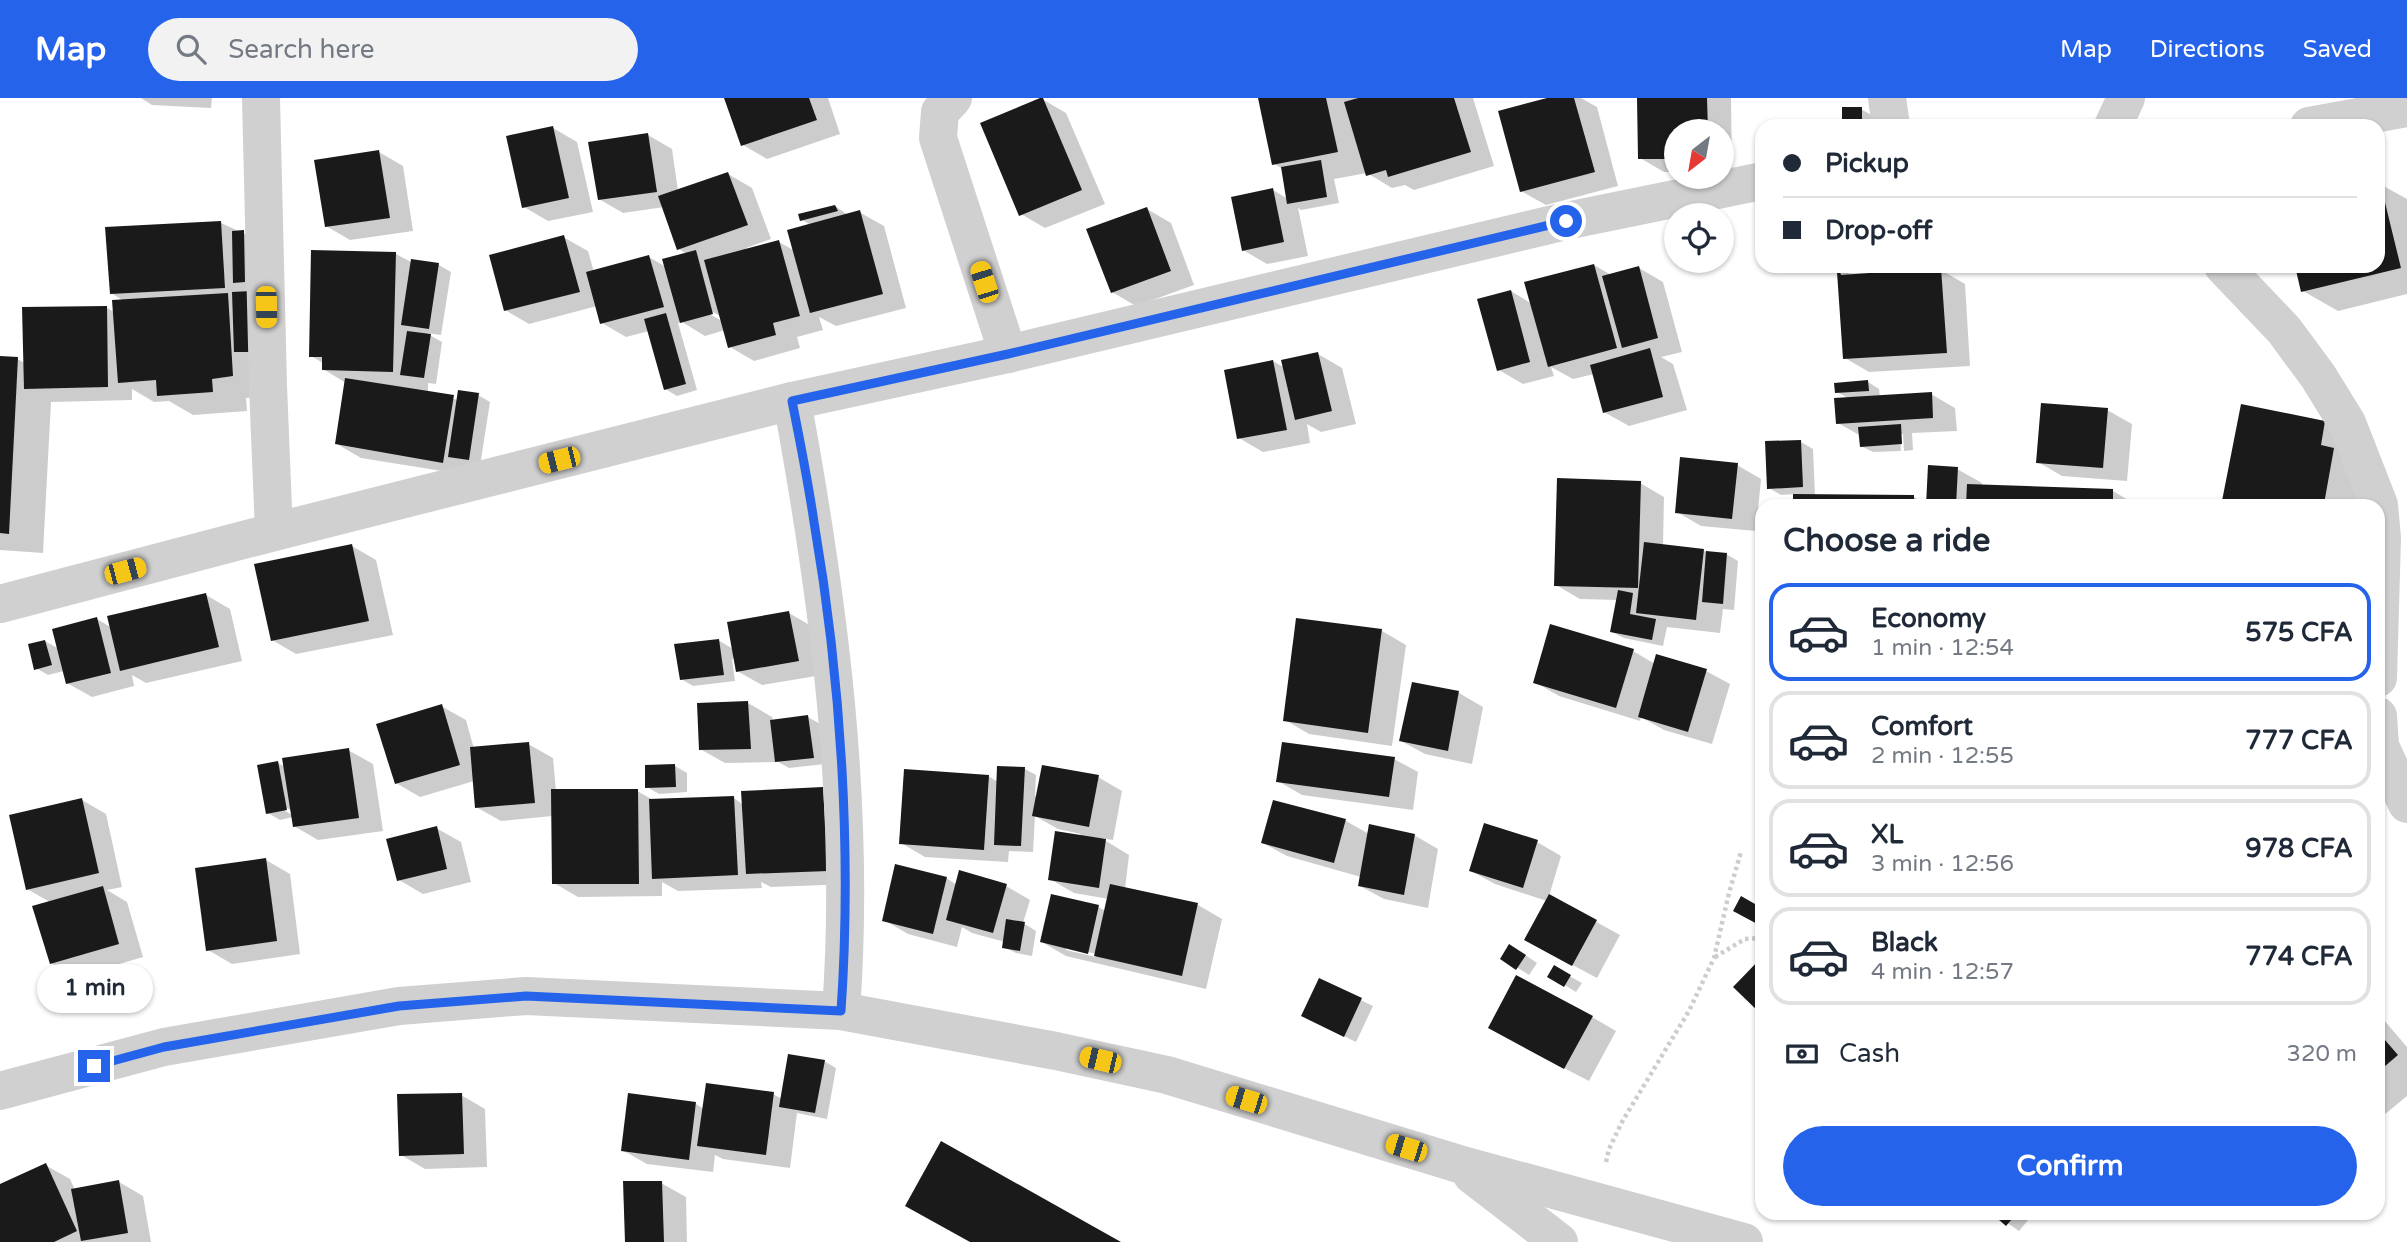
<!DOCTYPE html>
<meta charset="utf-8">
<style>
body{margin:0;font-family:"Varela Round",sans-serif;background:#f2f2f3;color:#1f2937;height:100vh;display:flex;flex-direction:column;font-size:26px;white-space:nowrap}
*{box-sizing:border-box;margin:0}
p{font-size:23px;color:#747a83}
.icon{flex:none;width:38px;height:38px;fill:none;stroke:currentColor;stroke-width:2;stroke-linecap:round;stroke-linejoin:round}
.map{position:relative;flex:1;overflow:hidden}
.panel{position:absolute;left:1755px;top:401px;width:630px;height:721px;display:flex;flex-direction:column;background:#fff;border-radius:21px;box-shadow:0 2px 5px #0004}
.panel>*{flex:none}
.top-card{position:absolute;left:1755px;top:21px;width:630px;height:154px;border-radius:21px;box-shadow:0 2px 5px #0004;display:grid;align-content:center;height:154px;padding:0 28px;background:#fff}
.needle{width:46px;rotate:211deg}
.fabs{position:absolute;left:1664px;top:21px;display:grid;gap:14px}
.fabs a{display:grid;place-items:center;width:70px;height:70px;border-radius:50%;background:#fff;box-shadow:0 2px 5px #0004;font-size:35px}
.end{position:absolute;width:32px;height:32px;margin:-16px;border:9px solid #2563eb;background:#fff;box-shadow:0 0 0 4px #fff}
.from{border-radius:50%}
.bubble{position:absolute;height:49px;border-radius:24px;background:#fff;box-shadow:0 2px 5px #0004;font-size:23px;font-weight:800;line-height:49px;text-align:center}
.car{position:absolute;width:21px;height:42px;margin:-21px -10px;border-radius:9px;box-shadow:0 0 5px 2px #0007;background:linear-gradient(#f5c518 24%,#345 0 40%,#f5c518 0 76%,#345 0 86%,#f5c518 0)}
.top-card b{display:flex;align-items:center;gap:24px;height:66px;font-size:26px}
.top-card b+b{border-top:2px solid #e0e1e3}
.top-card i{width:18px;height:18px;background:#1f2937}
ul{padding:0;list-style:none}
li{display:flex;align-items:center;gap:21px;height:98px;margin:0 14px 10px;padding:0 14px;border:4px solid #e0e1e3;border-radius:21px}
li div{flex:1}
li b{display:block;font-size:26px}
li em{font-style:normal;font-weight:800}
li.selected{border-color:#2563eb}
li>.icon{width:63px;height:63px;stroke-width:1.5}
h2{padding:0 28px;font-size:32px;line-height:84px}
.pay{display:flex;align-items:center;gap:18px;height:77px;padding:0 28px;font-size:26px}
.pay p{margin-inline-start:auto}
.cta{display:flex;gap:14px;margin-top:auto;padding:14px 28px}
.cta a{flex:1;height:80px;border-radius:42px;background:#2563eb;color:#fff;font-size:28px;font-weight:800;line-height:80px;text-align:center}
header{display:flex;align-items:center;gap:42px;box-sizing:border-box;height:98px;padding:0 35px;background:#2563eb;color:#fff}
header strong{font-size:33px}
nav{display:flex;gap:38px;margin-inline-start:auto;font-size:24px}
.search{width:490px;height:63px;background:#f2f2f3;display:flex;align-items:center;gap:18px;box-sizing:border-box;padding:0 24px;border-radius:38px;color:#747a83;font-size:26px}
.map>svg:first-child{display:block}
</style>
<header>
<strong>Map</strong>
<div class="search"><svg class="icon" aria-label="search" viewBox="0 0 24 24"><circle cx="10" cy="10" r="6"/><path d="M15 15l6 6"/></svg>Search here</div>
<nav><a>Map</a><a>Directions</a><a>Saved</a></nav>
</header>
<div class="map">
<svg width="2407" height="1144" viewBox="0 0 2407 1144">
<rect width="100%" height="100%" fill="#fff"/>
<!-- shadow -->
<g fill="#0003" fill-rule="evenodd">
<path d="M141 0H212L211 10 152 7Z"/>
<path d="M726 0H828L840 36 767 61 743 47Z"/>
<path d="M1260 0H1356L1357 2 1364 0H1473L1494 68 1414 92 1405 87 1392 90 1367 75 1334 81 1339 105 1301 112 1298 110 1308 158 1267 166 1243 152 1273 92 1288 101 1283 71 1274 66Z"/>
<path d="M1553 0H1581L1597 9 1618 88 1546 107 1521 93Z"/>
<path d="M1639 0H1731L1732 74H1722V33H1676V74H1664L1640 60Z"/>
<path d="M1042 1 1066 15 1105 106 1045 130 1021 116Z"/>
<path d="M1861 11 1873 18 1874 28H1852L1843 23Z"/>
<path d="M553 30 577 44 593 114 548 123 524 109Z"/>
<path d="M648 37 672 51 678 93 728 76 752 90 771 141 746 150 747 152 779 144 795 153 811 127 802 122 835 108 848 117 859 114 884 128 906 210 836 228 819 219 823 232 797 239 800 250 754 263 730 249 725 232 705 238 682 224 678 225 697 292 677 298 665 291 649 233 626 239 602 225 597 208 529 226 505 212 563 139 588 153 594 174 649 159 666 169 687 156 679 151 664 109 623 115 599 101ZM706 210 722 219V223L704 213Z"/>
<path d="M379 54 403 68 413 133 350 142 326 128Z"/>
<path d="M2378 85 2407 101V196L2338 213 2303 193 2297 168H2378Z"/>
<path d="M1147 111 1171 125 1194 187 1136 208 1112 194Z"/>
<path d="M221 125 256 141 268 298 246 300 247 313 193 317 169 303 154 304 132 291V302L51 304 43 455 0 452V260L17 261 25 265 107 210 114 214 124 203 111 195Z"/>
<path d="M396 156 413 165V163L439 167 451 174 441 237 426 235 442 244 436 286 428 285V295L458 302 478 297 490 304 480 368 467 377 361 360 337 346 346 285 323 271V265L311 258Z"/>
<path d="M1594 167 1611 177 1639 170 1663 184 1682 254 1661 259 1673 266 1687 312 1629 328 1604 314 1594 276 1573 281 1551 269 1554 278 1523 286 1499 272 1511 193 1532 206Z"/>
<path d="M1838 169 1853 178 1941 172 1965 186 1970 268 1869 274 1845 260Z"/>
<path d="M1318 256 1342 270 1356 326 1321 334 1307 326 1310 345 1263 354 1239 340 1273 263 1285 270Z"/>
<path d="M1868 284 1879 291 1880 299 1931 296 1955 310 1957 333 1912 335 1913 352 1904 353 1903 336H1900L1901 353 1873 354 1861 348V338L1838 325 1850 301 1837 294Z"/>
<path d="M2107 312 2132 326 2127 383 2062 378 2038 364Z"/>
<path d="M2325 325 2356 364 2362 408H2223Z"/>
<path d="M1801 344 1813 351 1815 398 1914 399 1927 407 1957 371 1982 385 1981 389 2113 393 2138 408H1795V396L1781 397 1769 390Z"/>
<path d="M1737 367 1761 381 1756 433 1701 428 1677 414Z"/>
<path d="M1640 385 1664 399 1663 448 1726 456 1738 463 1734 512 1723 511 1720 535 1667 529 1663 548 1624 540 1612 534 1618 502 1580 501 1556 487Z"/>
<path d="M352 448 376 462 393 537 296 556 272 542Z"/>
<path d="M206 497 230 511 242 563 146 585 132 577 134 588 92 599 67 585 64 573 48 577 36 570 45 543 59 551 97 521 112 530Z"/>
<path d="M789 515 813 529 822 577 762 587 737 573 735 560 732 561 735 583 693 588 681 581 718 542 733 551Z"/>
<path d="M1382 533 1406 547 1392 648 1309 636 1285 622Z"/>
<path d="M1633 553 1655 566 1706 573 1730 586 1712 646 1664 632 1641 619 1640 623 1559 598 1535 584Z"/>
<path d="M1413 586 1459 595 1483 609 1472 666 1425 656 1401 643Z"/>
<path d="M748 605 772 619 773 624 808 619 820 626 825 666 789 670 775 662V664L725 665 700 651Z"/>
<path d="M441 608 466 622 474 651 528 646 553 660 556 693H637L655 703 734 700 852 786 771 789 761 784 762 790 678 793 662 784V798L578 799 554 785 553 718 501 723 476 709 474 683 420 699 396 685Z"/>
<path d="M348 652 373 666 383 733 318 742 294 728 293 719 280 722 268 715 278 665 285 669ZM280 706 292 713V717L279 709Z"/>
<path d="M1394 661 1418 674 1413 712 1302 697 1278 683Z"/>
<path d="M675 668 687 675V694L659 696 647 689Z"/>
<path d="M1025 671 1036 677 1035 698 1098 679 1122 693 1113 742 1101 740 1129 757 1125 791 1198 807 1222 821 1206 891 1066 858 1042 844 1098 809 1106 813 1109 801 1074 795 1050 781 1081 736 1058 731 1035 718 1033 754 1009 753 1008 764 925 759 901 745 988 678 998 684ZM1066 849 1097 856 1096 859 1066 852Z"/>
<path d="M82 702 106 716 122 789 107 792 127 804 143 859 75 879 51 865 50 804 27 791Z"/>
<path d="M1274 704 1346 723 1369 736 1414 737 1438 751 1428 810 1384 801 1360 788 1361 779 1287 758 1263 745Z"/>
<path d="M436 730 461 744 471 784 423 796 399 782Z"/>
<path d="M1537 744 1561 758 1549 798 1620 837 1597 880 1550 855 1547 803 1495 786 1471 773Z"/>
<path d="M266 762 290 776 300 856 232 866 208 852Z"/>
<path d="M946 780 957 787 1006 788 1030 802 1023 825 1036 833 1032 858 1016 855 1004 849 1005 844 972 835 962 829 957 849 908 836 884 822Z"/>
<path d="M1522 855 1537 865 1529 877 1502 860Z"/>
<path d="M1555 870 1582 885 1576 894 1550 878Z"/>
<path d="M1320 882 1373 908 1356 944 1315 924Z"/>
<path d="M2378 915 2407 949V998L2378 1022Z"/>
<path d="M1592 919 1616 933 1589 983 1514 944Z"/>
<path d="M824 963 836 970 827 1021 797 1015 790 1070 723 1061 715 1057 713 1074 647 1066 622 1052 696 1006 704 1011 773 996 782 1001Z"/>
<path d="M461 997 485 1011 487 1069 425 1071 401 1057Z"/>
<path d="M45 1067 70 1081 75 1092 119 1084 143 1098 151 1144H0V1088Z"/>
<path d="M661 1085 686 1099 687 1144H627Z"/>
<path d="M1993 1115H2034L2019 1133Z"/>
</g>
<!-- building -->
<g fill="#1a1a1a">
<path d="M724 0H809L817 22 741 48Z"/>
<path d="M1040 0H1043L1082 92 1019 118 980 25Z"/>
<path d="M1258 0H1326L1338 54 1272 67Z"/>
<path d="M1358 0H1454L1471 54 1388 79 1386 72 1366 78 1344 4Z"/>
<path d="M1547 0H1574L1595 74 1520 94 1498 13Z"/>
<path d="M1637 0H1707L1708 33H1676V61H1638Z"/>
<rect x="1842" y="9" width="20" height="15"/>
<path d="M553 28 569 100 522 110 506 38Z"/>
<path d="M648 35 657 94 598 102 588 44Z"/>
<path d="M379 52 390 120 325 129 314 62Z"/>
<path d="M1321 62 1327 99 1287 106 1281 69Z"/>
<path d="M728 74 748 127 677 152 658 98Z"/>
<path d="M2379 80 2401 170 2301 194 2295 168H2378Z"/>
<path d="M1273 90 1284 144 1242 153 1231 99Z"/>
<path d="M835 107 838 113 800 123 798 116Z"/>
<path d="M1147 109 1171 173 1111 195 1086 131Z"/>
<path d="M860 112 883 196 810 215 787 132Z"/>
<path d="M221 123 225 190 110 196 105 129Z"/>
<path d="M244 132 245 184 233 185 232 133Z"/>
<path d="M564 137 580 194 504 213 489 157Z"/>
<path d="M779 142 800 218 773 225 776 237 728 250 704 162Z"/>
<path d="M311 152 396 154 393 274 322 272V259H309Z"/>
<path d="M696 152 713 216 680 225 662 161Z"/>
<path d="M649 157 664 209 600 226 586 174Z"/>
<path d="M411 161 439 165 429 231 401 227Z"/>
<path d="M1594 166 1617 250 1548 269 1524 184Z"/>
<path d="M1639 168 1658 240 1622 250 1602 178Z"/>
<path d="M1941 170 1947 255 1843 261 1837 174H1840L1841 177Z"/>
<path d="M1511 192 1530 264 1497 273 1477 201Z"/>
<path d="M251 193 253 254H234L232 194Z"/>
<path d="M228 195 233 278 212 281 213 294 157 298 156 282 118 285 112 202Z"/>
<path d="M107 208 108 289 24 291 22 209Z"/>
<path d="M666 215 686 286 664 292 644 221Z"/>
<path d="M407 233 431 236 424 280 400 277Z"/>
<path d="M1650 250 1663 299 1603 315 1590 267Z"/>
<path d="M1318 254 1332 313 1295 322 1281 262Z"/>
<path d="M0 258 18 259 9 436 0 435Z"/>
<path d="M1273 262 1287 332 1237 341 1224 272Z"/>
<path d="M345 280 454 297 443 365 335 346Z"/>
<path d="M1868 282 1869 293 1835 295 1834 285Z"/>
<path d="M458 292 479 295 469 362 448 359Z"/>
<path d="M1932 294 1933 320 1836 326 1834 300Z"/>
<path d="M2041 305 2108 310 2103 370 2036 365Z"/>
<path d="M2241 306 2325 323 2321 347 2334 350 2324 406 2310 404 2309 408H2221Z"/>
<path d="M1901 326 1902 346 1860 349 1858 329Z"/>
<path d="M1801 342 1803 389 1767 391 1765 343Z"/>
<path d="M1680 359 1738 365 1732 421 1675 415Z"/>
<path d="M1928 367 1958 369 1956 408H1926Z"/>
<path d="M1557 380 1641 383 1638 490 1554 488Z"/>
<path d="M1967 386 2113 391V408H1966Z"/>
<path d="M1793 396 1914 397V408H1793Z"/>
<path d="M1644 444 1704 451 1696 522 1636 515Z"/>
<path d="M352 446 369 523 271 543 254 466Z"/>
<path d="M1706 453 1727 455 1723 506 1702 504Z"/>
<path d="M1618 492 1633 495 1630 516 1656 521 1652 542 1610 534Z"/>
<path d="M206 495 219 549 120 573 107 518Z"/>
<path d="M789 513 799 563 736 574 727 524Z"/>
<path d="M97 519 111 575 66 586 52 531Z"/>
<path d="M1296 520 1382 531 1368 635 1283 623Z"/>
<path d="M1550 526 1634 551 1616 610 1533 585Z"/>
<path d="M719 541 724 577 680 582 674 546Z"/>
<path d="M45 542 52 567 34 572 28 546Z"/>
<path d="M1656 556 1707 571 1688 634 1638 619Z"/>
<path d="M1412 584 1459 593 1448 653 1399 643Z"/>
<path d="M748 603 751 651 699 652 697 605Z"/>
<path d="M442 606 460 667 395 686 376 626Z"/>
<path d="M808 617 814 660 775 664 770 622Z"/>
<path d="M529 644 535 705 475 710 470 649Z"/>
<path d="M1282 644 1395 659 1389 699 1276 684Z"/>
<path d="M349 650 359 720 293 729 282 660Z"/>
<path d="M278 663 287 712 266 716 257 667Z"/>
<path d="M675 666 676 689 645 690V667Z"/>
<path d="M1042 667 1099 677 1089 729 1032 718Z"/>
<path d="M997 668 1025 669 1021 748 994 747Z"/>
<path d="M904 671 989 677 984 752 899 746Z"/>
<path d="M823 689 828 773 746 776 741 693Z"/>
<path d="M551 691H638L639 786H552Z"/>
<path d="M734 698 738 777 652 781 649 701Z"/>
<path d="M82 700 99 775 26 792 9 717Z"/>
<path d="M1273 702 1346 721 1334 765 1261 745Z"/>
<path d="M1484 725 1538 742 1523 790 1469 773Z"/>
<path d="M1369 726 1415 736 1404 797 1358 788Z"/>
<path d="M437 728 447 771 397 783 386 741Z"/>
<path d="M1055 733 1106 741 1099 790 1048 782Z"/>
<path d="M266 760 277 843 206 853 195 770Z"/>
<path d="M895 766 947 779 933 836 882 823Z"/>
<path d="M959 772 1007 786 993 835 946 822Z"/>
<path d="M1110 786 1198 805 1182 878 1094 858Z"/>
<path d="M103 788 119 846 50 866 32 808Z"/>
<path d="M1051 796 1099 807 1088 856 1040 844Z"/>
<path d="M1549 796 1597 822 1572 868 1524 842Z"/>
<path d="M1741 798 1762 810 1761 828 1733 813Z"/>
<path d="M1006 821 1025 824 1020 853 1002 850Z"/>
<path d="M1509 846 1526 857 1516 872 1500 861Z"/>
<path d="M1762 859V917L1733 889Z"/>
<path d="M1554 867 1571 877 1564 889 1547 879Z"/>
<path d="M1516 877 1593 918 1564 971 1488 930Z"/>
<path d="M1319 880 1362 900 1344 939 1301 918Z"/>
<path d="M2378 934 2398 957 2378 974Z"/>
<path d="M788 956 825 962 815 1015 779 1009Z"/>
<path d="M706 985 774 994 766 1057 697 1048Z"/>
<path d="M462 995 464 1056 399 1058 397 996Z"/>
<path d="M628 995 696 1004 689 1062 621 1053Z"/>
<path d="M941 1043 1121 1144H970L905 1108Z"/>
<path d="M46 1065 77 1133 54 1144H0V1086Z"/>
<path d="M119 1082 128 1135 81 1143 71 1091Z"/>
<path d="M623 1083H662L664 1144H625Z"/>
<path d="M1991 1115H2017L2006 1128Z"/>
</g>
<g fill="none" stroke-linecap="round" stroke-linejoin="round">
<!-- path -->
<g stroke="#cdcdcd" stroke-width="4.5" stroke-dasharray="3.5 3.5" stroke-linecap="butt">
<path d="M1715 859 1745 841 1762 840"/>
<path d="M1606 1064 1609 1051 1623 1022 1689 913 1714 860 1729 795 1741 754"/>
</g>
<!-- minor -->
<g stroke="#d0d0d0" stroke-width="38">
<path d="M261 0 268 288 274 434"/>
<path d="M953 0 940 14 938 40 1008 256"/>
<path d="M1887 0 1891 28"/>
<path d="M2113 28 2126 0"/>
<path d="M2309 28 2407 10"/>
<path d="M2223 168 2284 232 2318 278 2347 325 2379 407 2382 440 2378 580"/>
<path d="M792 303C829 504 856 708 841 913"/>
<path d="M0 506 274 434 792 303 1008 256 1566 123 1762 83"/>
<path d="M2378 618 2380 648 2407 706"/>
<path d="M0 993 164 949 399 908 526 898 841 913 1056 953 1167 977 1459 1066 1744 1144"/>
<path d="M1472 1077 1559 1144"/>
</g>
</g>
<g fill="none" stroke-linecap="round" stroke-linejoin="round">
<!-- route -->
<path stroke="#2563eb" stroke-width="9" d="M94 968 164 949 399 908 526 898 841 913C852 754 841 581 814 424 808 383 800 343 792 303L1008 256 1566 123"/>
</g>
</svg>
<div class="fabs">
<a><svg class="needle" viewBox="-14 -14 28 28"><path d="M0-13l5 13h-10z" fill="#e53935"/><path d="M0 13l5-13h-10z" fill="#747a83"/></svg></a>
<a><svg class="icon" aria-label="locate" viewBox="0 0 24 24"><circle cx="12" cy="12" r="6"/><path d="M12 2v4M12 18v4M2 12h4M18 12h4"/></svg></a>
</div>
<i class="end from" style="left:1566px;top:123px"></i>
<i class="end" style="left:94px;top:968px"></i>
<div class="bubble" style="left:37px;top:866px;width:116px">1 min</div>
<i class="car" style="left:984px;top:184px;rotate:342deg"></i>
<i class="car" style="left:266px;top:209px;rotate:179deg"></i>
<i class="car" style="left:559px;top:362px;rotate:256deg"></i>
<i class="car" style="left:125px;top:473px;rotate:75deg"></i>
<i class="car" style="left:1100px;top:962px;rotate:283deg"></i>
<i class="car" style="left:1246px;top:1002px;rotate:287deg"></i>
<i class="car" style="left:1406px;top:1050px;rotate:287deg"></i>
<div class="top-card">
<b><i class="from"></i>Pickup</b>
<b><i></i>Drop-off</b>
</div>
<section class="panel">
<h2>Choose a ride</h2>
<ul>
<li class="selected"><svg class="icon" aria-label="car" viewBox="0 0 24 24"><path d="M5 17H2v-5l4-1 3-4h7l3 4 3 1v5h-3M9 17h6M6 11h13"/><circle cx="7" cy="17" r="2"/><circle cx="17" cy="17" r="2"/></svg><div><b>Economy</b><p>1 min · 12:54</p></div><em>575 CFA</em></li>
<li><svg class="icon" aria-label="car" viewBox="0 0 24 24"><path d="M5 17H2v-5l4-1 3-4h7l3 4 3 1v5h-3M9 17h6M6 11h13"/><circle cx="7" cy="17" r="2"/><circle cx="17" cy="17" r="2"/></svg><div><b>Comfort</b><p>2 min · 12:55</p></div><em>777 CFA</em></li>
<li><svg class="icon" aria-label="car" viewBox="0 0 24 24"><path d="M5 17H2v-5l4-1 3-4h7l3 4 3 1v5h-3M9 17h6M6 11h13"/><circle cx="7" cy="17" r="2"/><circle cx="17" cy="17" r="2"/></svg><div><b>XL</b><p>3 min · 12:56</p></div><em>978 CFA</em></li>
<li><svg class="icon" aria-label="car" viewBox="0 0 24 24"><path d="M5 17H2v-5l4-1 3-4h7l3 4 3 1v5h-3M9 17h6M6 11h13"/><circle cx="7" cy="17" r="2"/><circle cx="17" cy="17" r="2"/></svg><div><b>Black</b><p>4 min · 12:57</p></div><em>774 CFA</em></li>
</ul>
<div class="pay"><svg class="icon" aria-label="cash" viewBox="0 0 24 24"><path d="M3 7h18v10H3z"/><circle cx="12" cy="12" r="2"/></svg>Cash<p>320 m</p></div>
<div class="cta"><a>Confirm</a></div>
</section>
</div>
